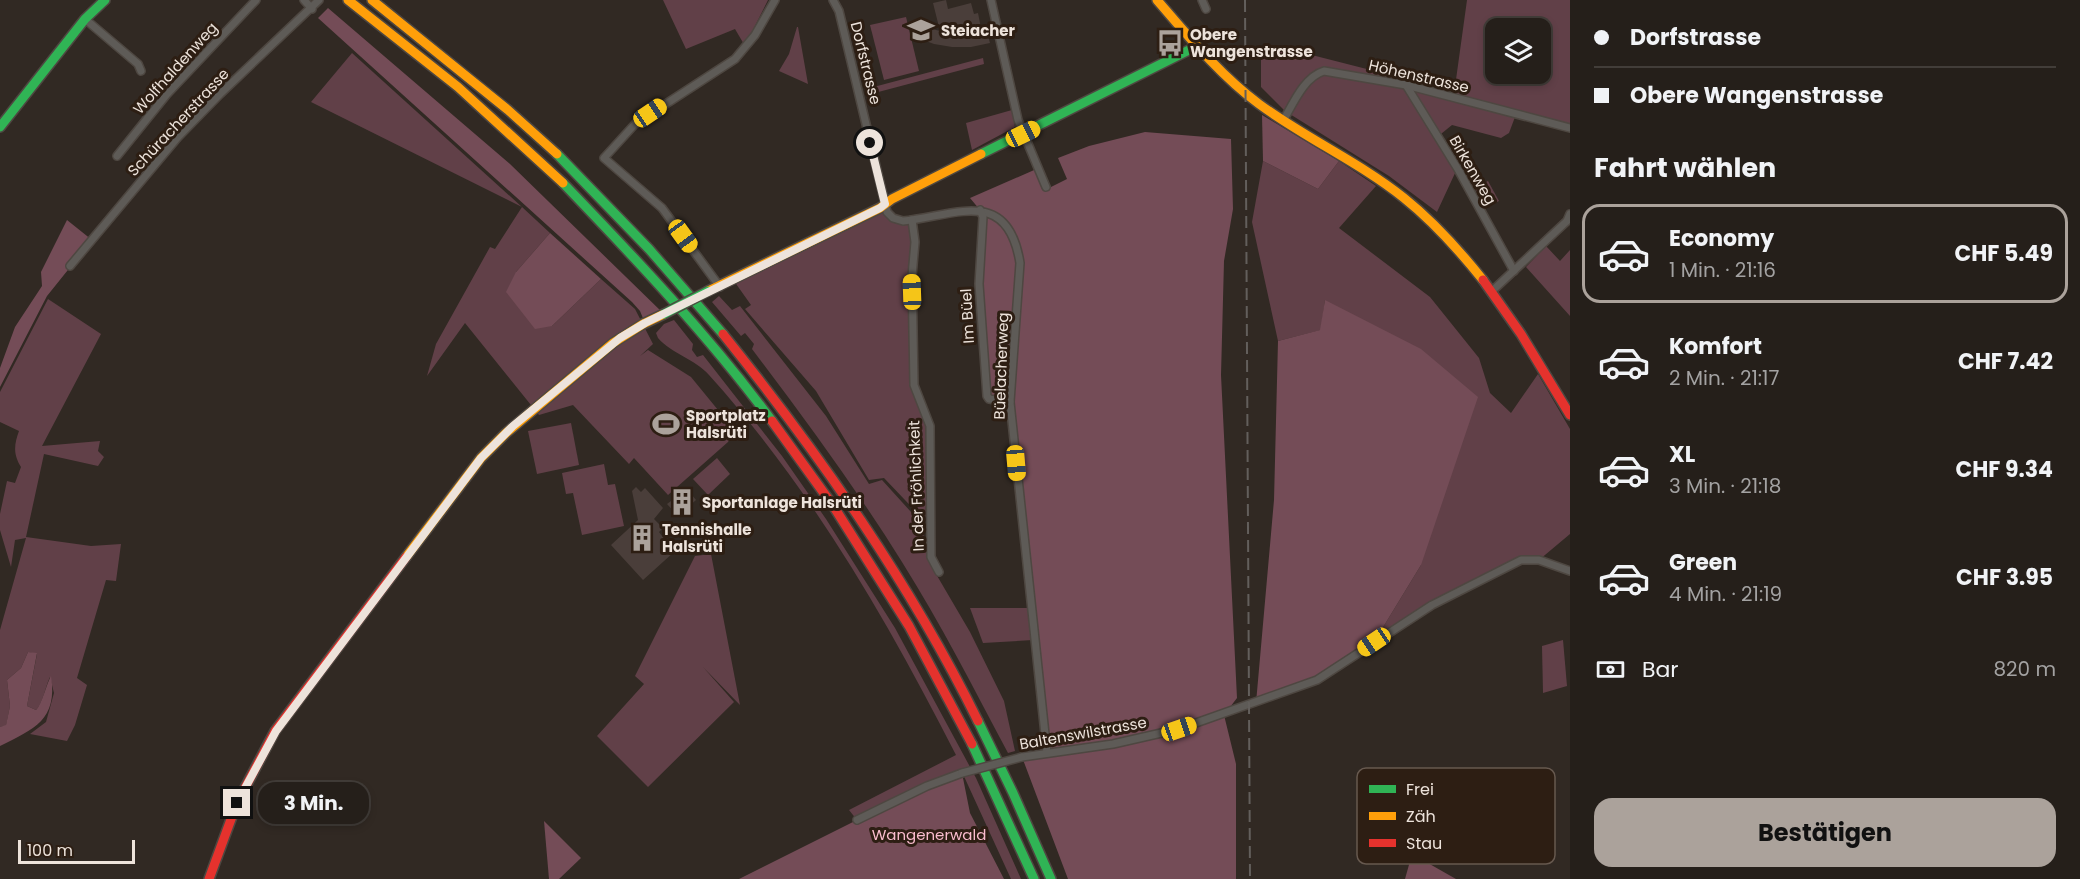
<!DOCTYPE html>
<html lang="de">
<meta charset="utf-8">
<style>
body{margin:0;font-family:Poppins,sans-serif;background:#2d2723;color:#f1f3f6;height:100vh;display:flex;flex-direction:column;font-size:22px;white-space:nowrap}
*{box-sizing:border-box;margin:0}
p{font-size:20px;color:#a3a2a2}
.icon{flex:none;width:33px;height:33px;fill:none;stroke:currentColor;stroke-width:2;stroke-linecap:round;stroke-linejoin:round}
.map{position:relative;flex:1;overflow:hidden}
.panel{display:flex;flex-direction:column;background:#251f1a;width:510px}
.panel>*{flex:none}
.banner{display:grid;align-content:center;height:132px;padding:0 24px;background:#251f1a}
.buttons{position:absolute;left:1485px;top:18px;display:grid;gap:12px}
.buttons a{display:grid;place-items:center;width:66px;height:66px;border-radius:12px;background:#251f1a;box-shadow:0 3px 9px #0003,0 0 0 2px #423d39;font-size:30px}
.scale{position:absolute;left:18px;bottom:15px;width:117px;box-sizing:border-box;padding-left:6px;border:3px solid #ede3db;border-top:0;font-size:16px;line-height:21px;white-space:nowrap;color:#ede3db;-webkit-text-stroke:4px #2d1e13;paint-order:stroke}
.end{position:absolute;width:27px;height:27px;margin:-14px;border:8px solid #ede3db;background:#111;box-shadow:0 0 0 3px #111}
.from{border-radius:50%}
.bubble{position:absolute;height:42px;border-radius:18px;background:#251f1a;box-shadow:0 3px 9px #0003,0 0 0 2px #423d39;font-size:20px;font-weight:700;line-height:42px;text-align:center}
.car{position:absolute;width:18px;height:36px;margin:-18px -9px;border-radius:8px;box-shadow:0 0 4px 2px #0007;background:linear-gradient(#f5c518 24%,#345 0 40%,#f5c518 0 76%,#345 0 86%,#f5c518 0)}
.banner b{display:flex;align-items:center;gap:21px;height:57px;font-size:22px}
.banner b+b{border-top:2px solid #423d39}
.banner i{width:15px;height:15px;background:#f1f3f6}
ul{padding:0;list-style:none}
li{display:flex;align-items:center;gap:18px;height:99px;margin:0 12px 9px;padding:0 12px;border:3px solid transparent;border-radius:18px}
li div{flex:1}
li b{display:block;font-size:22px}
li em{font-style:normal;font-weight:700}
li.current{border-color:#aba29b}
li>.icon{width:54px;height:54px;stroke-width:1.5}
h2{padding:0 24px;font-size:27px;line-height:72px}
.pay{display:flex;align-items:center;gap:15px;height:66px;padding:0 24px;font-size:22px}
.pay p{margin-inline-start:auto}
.action{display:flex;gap:12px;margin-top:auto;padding:12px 24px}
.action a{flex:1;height:69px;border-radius:18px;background:#aba29b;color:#111;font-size:24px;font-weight:700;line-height:69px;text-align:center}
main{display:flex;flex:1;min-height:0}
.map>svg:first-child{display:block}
</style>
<main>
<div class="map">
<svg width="1570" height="879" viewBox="0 0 1570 879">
<rect width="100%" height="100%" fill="#312923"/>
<!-- green -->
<g fill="#614048" fill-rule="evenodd">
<path d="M663 0H768L745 46 735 29 686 49Z"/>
<path d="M1467 0H1570V125L1454 94ZM1496 28H1540V74H1496Z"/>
<path d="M906 17 919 71 884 80 870 25Z"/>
<path d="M797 27H798L808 84 779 71 789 54Z"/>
<path d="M1261 49 1304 53 1398 77 1406 85 1417 90 1515 117 1509 133 1501 138 1452 125 1436 138 1456 171 1437 212 1389 176 1285 111 1261 87Z"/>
<path d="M352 53 522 207 550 233 516 272 552 326 601 279 635 309 653 344 640 356 648 350 691 377 727 421 731 437 728 442 668 495 634 458 629 464 573 405 539 415 465 323 427 376 436 344 490 247 495 249 522 207 311 102Z"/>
<path d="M983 58 984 64 867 95 866 89Z"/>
<path d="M1012 110 1015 127 972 150 966 123Z"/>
<path d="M1263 161 1318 189 1339 161 1376 186 1339 228 1430 297 1479 358 1490 393 1511 413 1538 374 1570 429V534L1539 560 1526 559 1432 605 1374 642 1421 565 1325 300 1321 330 1278 341 1252 222Z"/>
<path d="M1488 181 1499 201 1485 208 1475 188Z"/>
<path d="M880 208 893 218 912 220 914 385 930 426 925 521 884 478 869 480 816 391 745 309 751 305 734 281Z"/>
<path d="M1546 246 1560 261 1570 250V316L1526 267Z"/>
<path d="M719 296 732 310 740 306 826 416 869 484 882 480 921 523 929 562 970 632 1004 701 1015 751 1008 753C974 689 941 624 902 562 856 488 804 418 752 349L754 344 745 333 741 336 712 302Z"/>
<path d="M48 299 101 334 42 446 100 441 98 451 104 457 98 466 44 454 26 537 91 546 121 544 116 581 106 580 77 678 87 685 75 725 67 741 30 734 46 722 54 693 50 677C45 687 43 703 36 710L27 706 37 654 28 652 21 668 7 680 10 706 6 726 0 727V630L26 538 15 540 11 567 0 530V514L7 481 15 483 21 467C13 454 14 445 19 431L0 422V392Z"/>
<path d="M674 320 693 344 692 350 697 357 703 355 782 456 826 519 895 628 976 778 1021 879H1011L962 772 857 820 849 810 956 755C887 620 811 488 709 375 695 359 672 354 658 338L656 333 664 324Z"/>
<path d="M571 423 579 465 537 474 528 431Z"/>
<path d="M717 458 730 474 708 495 693 479Z"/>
<path d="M604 464 608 485 615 484 624 526 582 535 573 493 566 494 562 473Z"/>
<path d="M711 554 740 705 703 667 734 702 648 787 597 736 644 684 635 676 695 556Z"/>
<path d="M970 608H1029L1033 640 983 643Z"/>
<path d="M1563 640 1567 686 1543 693 1542 646Z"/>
</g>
<!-- forest -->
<g fill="#744c57">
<path d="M328 8 510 164 664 314 645 323 640 311 632 302 318 18Z"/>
<path d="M1262 115 1339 161 1318 189 1263 161Z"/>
<path d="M1145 132 1231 139 1233 209 1224 261 1221 375 1237 698 1224 715 1236 764V879H1068L1022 757 1047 753 1010 402 989 399 982 345 980 210 970 198 1041 167 1051 187 1067 179 1058 158 1089 146Z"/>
<path d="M67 220 92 240 47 296 0 387V368L15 327 42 286 41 272Z"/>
<path d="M550 233 601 279 552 326 535 329 506 292 516 272Z"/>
<path d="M1325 300 1421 349 1478 397 1421 565 1374 642 1317 680 1256 703 1274 500 1278 341 1320 330Z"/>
<path d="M28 652 37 653 27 706 36 710C42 704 46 685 51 676 58 720 34 729 0 746V727L6 725 10 706 7 680 21 668Z"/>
<path d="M962 773 970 813 1004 879H739L907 795Z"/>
<path d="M544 821 581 858 559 879H549Z"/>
<path d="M1412 854 1456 879H1405Z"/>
</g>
<!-- building -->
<g fill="#4a3e3a">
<path d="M946 0 948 9 971 3 974 14 978 13 982 33 987 32 990 43 971 47H952L934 44 918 38 921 26 940 31 933 3Z"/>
<path d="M636 487 641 492 645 488 663 508 654 519 663 528 659 532 674 552 643 580 611 545 638 520 632 491Z"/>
<path d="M687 489 696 500 678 516 667 504Z"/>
</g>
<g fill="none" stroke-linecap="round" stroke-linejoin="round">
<defs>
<g id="street">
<path d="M304 0 312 9"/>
<path d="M833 0 839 11 887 212 893 218 903 221C957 215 1008 187 1020 263L1010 402 1047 753"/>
<path d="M991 0 1018 120 1046 187"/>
<path d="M1202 0 1206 9"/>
<path d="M85 19 138 64 141 71"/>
<path d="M1406 85 1459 171 1514 271"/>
<path d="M1283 121C1293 104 1304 77 1324 71L1406 85 1570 128"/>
<path d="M117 156 167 94 256 0"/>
<path d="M980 210 983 217 979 284 987 396 989 399 1010 402"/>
<path d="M912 220 915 242 912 276 914 385 930 426 931 557 939 572"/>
<path d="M70 266 178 137 220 94 319 0"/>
<path d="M720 287 662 208 604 158 635 124 735 59 755 35 775 0"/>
<path d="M1491 292 1567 221 1570 214"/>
<path d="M1022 757 1113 744 1179 729 1317 680 1432 605 1521 560H1539L1570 571"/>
<path d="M857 820 927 786 962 773"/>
</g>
<g id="fast">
<path d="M0 127 85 19 105 0"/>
<path d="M557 154 649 249 723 334"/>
<path d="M981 154 1197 46"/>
<path d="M563 183C636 259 709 336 772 421"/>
<path d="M978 721 1013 793 1051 879"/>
<path d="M972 744 1034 879"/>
</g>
<g id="slow">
<path d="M348 0 458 87 563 183"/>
<path d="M372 0 508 110 557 154"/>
<path d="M1157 0C1189 37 1220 75 1259 104 1305 138 1359 162 1404 198 1434 222 1459 250 1483 280"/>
<path d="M708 291 880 208 892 199 981 154"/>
<path d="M406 557 481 458 506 433 613 343 643 324 664 314"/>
</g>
<g id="jam">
<path d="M1483 280 1521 334 1570 415"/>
<path d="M723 334C820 455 910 583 978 721"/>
<path d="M772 421 834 507 909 626 972 744"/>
<path d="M209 879 237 803 275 731 406 557"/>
</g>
</defs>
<!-- street casing -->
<use href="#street" stroke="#4e4741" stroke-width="10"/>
<!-- fast casing -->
<use href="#fast" stroke="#4e4741" stroke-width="12"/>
<!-- slow casing -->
<use href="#slow" stroke="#4e4741" stroke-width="12"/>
<!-- jam casing -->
<use href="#jam" stroke="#4e4741" stroke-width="12"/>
<!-- street -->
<use href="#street" stroke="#5e5b57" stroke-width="7"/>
<!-- fast -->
<use href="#fast" stroke="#30b455" stroke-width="9"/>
<!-- slow -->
<use href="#slow" stroke="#ff9f0a" stroke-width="9"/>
<!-- jam -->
<use href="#jam" stroke="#e5322d" stroke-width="9"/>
<!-- rail -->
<path stroke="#635f5c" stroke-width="2" stroke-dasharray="12 6" stroke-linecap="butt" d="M1245 0 1250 879"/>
<defs>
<path id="street-bridge" d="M962 773 1022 757"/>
<path id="fast-bridge" d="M664 314 708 291"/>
</defs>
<!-- street-bridge casing -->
<use href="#street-bridge" stroke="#4e4741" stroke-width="10" stroke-linecap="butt"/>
<!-- fast-bridge casing -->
<use href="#fast-bridge" stroke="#4e4741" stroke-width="12" stroke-linecap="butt"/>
<!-- street-bridge -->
<use href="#street-bridge" stroke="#5e5b57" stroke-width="7"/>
<!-- fast-bridge -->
<use href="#fast-bridge" stroke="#30b455" stroke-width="9"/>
</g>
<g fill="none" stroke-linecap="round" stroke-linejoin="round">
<!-- route -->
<path stroke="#ede3db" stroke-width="8" d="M237 803 276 731 466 478 481 458 513 426 620 338 645 323 880 208 885 204 870 143"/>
</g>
<!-- icons -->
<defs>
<symbol id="school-bare" viewBox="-9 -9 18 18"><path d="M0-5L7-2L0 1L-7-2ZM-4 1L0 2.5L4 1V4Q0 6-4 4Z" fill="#aba29b" stroke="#2d1e13" stroke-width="2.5" paint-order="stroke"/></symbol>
<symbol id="bus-bare" viewBox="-9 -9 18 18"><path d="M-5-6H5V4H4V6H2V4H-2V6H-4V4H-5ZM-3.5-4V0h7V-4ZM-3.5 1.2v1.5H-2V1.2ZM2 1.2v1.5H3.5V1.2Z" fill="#aba29b" stroke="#2d1e13" stroke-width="2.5" paint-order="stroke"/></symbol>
<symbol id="stadium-bare" viewBox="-9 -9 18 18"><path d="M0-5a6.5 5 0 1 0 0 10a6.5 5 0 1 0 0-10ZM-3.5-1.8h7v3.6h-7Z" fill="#aba29b" stroke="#2d1e13" stroke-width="2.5" paint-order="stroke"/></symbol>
<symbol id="building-bare" viewBox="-9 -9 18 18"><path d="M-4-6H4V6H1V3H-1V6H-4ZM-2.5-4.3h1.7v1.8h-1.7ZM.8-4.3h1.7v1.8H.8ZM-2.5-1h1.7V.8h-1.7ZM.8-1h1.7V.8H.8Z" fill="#aba29b" stroke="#2d1e13" stroke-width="2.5" paint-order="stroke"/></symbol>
</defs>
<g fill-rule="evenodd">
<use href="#school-bare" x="902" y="11" width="38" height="38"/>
<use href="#bus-bare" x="1151" y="24" width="38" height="38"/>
<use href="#stadium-bare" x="647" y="405" width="38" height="38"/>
<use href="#building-bare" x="663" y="483" width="38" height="38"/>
<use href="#building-bare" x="623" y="519" width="38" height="38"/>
</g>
<g text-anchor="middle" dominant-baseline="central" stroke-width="6" stroke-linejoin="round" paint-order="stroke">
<!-- poi labels -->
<g font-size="15" font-weight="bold" fill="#ede3db" stroke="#2d1e13" text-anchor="start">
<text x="941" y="30">Steiacher</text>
<text x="1190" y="34">Obere<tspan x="1190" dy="17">Wangenstrasse</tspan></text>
<text x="686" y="415">Sportplatz<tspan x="686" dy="17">Halsrüti</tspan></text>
<text x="702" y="502">Sportanlage Halsrüti</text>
<text x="662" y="529">Tennishalle<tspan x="662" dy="17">Halsrüti</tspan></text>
</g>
<!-- street labels -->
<g font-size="15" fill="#ede3db" stroke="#2d1e13">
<text transform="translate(866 63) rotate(76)">Dorfstrasse</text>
<text transform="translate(175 68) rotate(-48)">Wolfhaldenweg</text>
<text transform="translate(1419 76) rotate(13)">Höhenstrasse</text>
<text transform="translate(178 122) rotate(-47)">Schüracherstrasse</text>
<text transform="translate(1473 170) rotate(60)">Birkenweg</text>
<text transform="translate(967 316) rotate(-93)">Im Büel</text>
<text transform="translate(1001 366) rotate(-88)">Büelacherweg</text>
<text transform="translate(916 486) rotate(-92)">In der Fröhlichkeit</text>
<text transform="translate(1083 733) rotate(-10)">Baltenswilstrasse</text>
</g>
<!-- park labels -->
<g font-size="15" fill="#fabdce" stroke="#2d1e13">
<text x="929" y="834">Wangenerwald</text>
</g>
</g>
<!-- legend -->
<rect x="1357" y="768" width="198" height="96" rx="9" fill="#2d1e13" stroke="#67594f" stroke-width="1.5"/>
<rect x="1369" y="785" width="27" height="8" fill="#30b455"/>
<rect x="1369" y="812" width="27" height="8" fill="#ff9f0a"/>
<rect x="1369" y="839" width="27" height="8" fill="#e5322d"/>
<g font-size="16" fill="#ede3db">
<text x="1406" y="795">Frei</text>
<text x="1406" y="822">Zäh</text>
<text x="1406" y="849">Stau</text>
</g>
</svg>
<div class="buttons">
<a><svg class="icon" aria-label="layers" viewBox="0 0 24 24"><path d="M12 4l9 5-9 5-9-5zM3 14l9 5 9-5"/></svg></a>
</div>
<div class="scale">100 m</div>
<i class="end from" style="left:870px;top:143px"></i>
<i class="end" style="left:237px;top:803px"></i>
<div class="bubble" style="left:258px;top:782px;width:111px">3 Min.</div>
<i class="car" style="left:650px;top:113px;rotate:56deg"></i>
<i class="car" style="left:1023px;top:134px;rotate:64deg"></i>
<i class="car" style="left:683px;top:236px;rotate:144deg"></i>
<i class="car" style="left:912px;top:292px;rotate:358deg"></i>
<i class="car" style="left:1016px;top:463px;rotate:175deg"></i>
<i class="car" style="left:1374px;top:642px;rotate:236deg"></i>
<i class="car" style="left:1179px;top:729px;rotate:71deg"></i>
</div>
<section class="panel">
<div class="banner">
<b><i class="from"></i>Dorfstrasse</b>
<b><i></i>Obere Wangenstrasse</b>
</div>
<h2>Fahrt wählen</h2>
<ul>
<li class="current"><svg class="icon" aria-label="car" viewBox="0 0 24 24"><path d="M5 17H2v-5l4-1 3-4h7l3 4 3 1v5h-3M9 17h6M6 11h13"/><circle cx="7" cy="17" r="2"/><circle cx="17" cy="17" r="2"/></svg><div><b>Economy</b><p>1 Min. · 21:16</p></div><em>CHF 5.49</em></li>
<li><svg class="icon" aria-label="car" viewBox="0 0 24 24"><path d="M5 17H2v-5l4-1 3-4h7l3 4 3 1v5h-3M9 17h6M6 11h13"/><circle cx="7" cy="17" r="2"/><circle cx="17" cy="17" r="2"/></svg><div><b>Komfort</b><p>2 Min. · 21:17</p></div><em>CHF 7.42</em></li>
<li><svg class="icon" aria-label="car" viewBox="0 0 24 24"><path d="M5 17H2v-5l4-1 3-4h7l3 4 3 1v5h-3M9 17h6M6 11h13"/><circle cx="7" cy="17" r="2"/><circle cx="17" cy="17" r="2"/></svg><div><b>XL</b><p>3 Min. · 21:18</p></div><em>CHF 9.34</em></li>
<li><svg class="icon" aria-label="car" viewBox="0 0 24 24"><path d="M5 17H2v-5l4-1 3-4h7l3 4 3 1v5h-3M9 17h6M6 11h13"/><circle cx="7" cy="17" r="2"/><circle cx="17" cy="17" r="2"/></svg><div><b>Green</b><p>4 Min. · 21:19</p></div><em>CHF 3.95</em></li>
</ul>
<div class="pay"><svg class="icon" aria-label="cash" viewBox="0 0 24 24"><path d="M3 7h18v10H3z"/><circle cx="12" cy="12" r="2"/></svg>Bar<p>820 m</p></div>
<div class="action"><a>Bestätigen</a></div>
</section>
</main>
